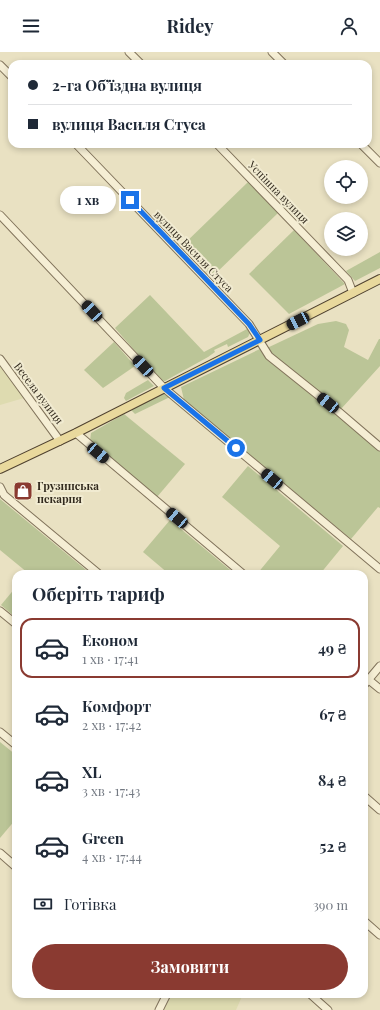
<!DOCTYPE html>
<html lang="uk">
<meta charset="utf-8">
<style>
body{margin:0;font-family:"Playfair Display",serif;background:#f2f2f3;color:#1f2937;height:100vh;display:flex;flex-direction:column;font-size:15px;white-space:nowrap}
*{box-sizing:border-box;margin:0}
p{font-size:13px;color:#747a83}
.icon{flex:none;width:22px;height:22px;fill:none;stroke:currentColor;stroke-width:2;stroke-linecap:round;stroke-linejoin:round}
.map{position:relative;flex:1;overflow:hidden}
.drawer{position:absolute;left:12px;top:518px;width:356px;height:428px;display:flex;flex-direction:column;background:#fff;border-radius:12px;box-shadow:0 2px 6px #0003}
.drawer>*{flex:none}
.guide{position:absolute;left:8px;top:8px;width:364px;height:88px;border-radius:12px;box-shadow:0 2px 6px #0003;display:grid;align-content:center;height:88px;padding:0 20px;background:#fff}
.buttons{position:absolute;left:324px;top:108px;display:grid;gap:8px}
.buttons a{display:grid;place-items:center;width:44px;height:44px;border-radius:50%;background:#fff;box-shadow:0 2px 6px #0003;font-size:20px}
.end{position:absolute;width:18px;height:18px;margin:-9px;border:5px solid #1a73e8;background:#fff;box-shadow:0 0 0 2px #fff}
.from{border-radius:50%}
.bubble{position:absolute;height:28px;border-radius:14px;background:#fff;box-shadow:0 2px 6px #0003;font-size:13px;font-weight:700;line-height:28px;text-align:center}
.car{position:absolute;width:12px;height:24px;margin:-12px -6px;border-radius:5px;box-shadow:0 0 3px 1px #0007;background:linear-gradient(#222 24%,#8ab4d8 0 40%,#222 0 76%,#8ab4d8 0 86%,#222 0)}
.guide b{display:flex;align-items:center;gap:14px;height:38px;font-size:15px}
.guide b+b{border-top:1px solid #e0e1e3}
.guide i{width:10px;height:10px;background:#1f2937}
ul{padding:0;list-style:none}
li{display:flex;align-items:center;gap:12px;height:60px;margin:0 8px 6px;padding:0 12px;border:2px solid transparent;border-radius:12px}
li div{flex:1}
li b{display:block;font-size:15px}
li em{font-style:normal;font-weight:700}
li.active{border-color:#8a3a31}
li>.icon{width:36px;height:36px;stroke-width:1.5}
h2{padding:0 20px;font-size:18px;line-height:48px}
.pay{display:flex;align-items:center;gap:10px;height:44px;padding:0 20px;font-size:15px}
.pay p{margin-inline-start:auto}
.cta{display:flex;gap:8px;margin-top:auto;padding:8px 20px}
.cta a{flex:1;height:46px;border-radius:24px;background:#8a3a31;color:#fff;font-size:16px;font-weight:700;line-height:46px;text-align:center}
header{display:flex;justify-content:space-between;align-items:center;height:52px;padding:0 20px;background:#fff;font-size:18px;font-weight:700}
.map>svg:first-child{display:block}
</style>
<header><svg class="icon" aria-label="menu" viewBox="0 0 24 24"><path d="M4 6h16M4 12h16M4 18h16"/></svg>Ridey<svg class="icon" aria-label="person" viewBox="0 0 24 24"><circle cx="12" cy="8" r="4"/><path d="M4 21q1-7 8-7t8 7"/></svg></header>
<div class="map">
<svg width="380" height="958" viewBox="0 0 380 958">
<rect width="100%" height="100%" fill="#e9e1c2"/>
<!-- farmland -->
<g fill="#dedbb0">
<path d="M0 313 24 346 0 353Z"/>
<path d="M172 942H243L236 958H164Z"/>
</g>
<!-- green -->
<g fill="#bbc597">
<path d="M248 130 278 161 212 225 182 194Z"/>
<path d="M294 178 345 232 289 262 249 222Z"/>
<path d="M380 200V216L355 229 346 219Z"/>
<path d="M150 243 204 300 247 277 250 281 248 285 228 295 227 292 214 298 215 300 208 305 165 329 160 328 115 276Z"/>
<path d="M336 269 346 272 349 278 344 295 368 308 379 287H380V314L341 357 271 303 267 296 318 272Z"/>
<path d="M114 290 135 314 103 336 84 318Z"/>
<path d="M262 296 380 398V456L378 455 351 487 184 348 181 335Z"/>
<path d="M148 328 154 334 126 349 124 346 126 341Z"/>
<path d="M165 341 170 345 135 362 131 358Z"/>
<path d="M124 362 185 412 157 445 90 389 91 381Z"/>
<path d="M248 414 343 494 320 522H257L280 494 222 445Z"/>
<path d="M0 447 91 522H27L28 521 0 498Z"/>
<path d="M170 468 235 522H169L143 500Z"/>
<path d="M16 535V566L1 553Z"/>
<path d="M0 690 16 703V767L0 786Z"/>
</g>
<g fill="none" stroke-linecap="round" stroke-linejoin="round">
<defs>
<g id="minor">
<path d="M129 0 141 12"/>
<path d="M272 0 284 12"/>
<path d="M0 13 12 25"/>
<path d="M76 92 249 272 269 304 339 360 380 395"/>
<path d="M217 92 348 228 353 241"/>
<path d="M361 92 380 111"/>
<path d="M0 163 164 336 380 517"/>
<path d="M0 307 60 389"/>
<path d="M76 381 243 522"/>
<path d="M0 435 4 443 99 522"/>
<path d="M0 559 16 572"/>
<path d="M364 624 380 637"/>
<path d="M364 633 380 614"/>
<path d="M0 680 16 693"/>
<path d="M364 744 380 758"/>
<path d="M0 801 16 815"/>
<path d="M364 869 380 883"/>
<path d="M310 942 328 958"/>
<path d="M159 958 167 942"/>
</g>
<path id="major" d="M0 417 76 381 380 227"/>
</defs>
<!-- minor casing -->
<use href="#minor" stroke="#81735b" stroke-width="9"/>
<!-- major casing -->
<use href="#major" stroke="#4f412f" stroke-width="10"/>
<!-- minor -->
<use href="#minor" stroke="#f5eed4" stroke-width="7"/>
<!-- major -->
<use href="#major" stroke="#e9d99d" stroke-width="8"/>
</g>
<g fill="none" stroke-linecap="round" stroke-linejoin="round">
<!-- route -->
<path stroke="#1a73e8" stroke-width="5" d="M130 148 249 272 260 288 164 336 236 396"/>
</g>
<!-- icons -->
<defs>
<symbol id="shop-square" viewBox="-11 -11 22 22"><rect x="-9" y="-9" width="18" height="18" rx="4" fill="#8a3a31" stroke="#f1ebd1"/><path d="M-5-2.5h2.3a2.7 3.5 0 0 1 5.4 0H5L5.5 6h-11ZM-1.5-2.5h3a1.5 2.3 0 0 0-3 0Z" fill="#fff"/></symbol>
</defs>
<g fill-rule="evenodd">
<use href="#shop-square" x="12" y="428" width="22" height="22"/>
</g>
<g text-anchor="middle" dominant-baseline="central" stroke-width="4" stroke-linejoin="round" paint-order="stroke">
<!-- street labels -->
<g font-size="11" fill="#322a1e" stroke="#f1ebd1">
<text transform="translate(279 140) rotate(46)">Успішна вулиця</text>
<text transform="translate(194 199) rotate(46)">вулиця Василя Стуса</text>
<text transform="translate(39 341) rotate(53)">Весела вулиця</text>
</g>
<!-- poi labels -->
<g font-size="11" font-weight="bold" fill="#322a1e" stroke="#f1ebd1" text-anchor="start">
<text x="37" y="433">Грузинська<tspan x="37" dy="13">пекарня</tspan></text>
</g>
</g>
</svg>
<div class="buttons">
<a><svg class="icon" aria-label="locate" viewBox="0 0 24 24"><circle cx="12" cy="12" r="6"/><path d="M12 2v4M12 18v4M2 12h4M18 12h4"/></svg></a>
<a><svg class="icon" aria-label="layers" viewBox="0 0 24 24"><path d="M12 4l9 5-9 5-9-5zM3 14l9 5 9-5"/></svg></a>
</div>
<i class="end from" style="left:236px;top:396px"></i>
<i class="end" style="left:130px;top:148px"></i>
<div class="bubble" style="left:60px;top:134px;width:56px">1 хв</div>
<i class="car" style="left:92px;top:259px;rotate:317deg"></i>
<i class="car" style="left:298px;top:269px;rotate:243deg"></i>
<i class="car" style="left:143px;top:314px;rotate:317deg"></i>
<i class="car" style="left:328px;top:351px;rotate:309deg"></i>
<i class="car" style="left:98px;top:401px;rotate:130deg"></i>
<i class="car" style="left:272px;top:427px;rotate:310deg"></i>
<i class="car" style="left:177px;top:466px;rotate:310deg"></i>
<div class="guide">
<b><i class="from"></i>2-га Обʼїздна вулиця</b>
<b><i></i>вулиця Василя Стуса</b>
</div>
<section class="drawer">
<h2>Оберіть тариф</h2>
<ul>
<li class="active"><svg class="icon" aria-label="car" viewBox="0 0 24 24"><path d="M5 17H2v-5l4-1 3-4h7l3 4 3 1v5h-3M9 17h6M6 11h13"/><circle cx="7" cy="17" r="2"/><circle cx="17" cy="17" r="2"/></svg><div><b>Економ</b><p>1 хв · 17:41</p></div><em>49 ₴</em></li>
<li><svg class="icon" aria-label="car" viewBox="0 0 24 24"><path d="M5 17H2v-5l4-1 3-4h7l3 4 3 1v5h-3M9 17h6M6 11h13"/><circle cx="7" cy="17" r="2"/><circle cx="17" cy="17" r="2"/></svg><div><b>Комфорт</b><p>2 хв · 17:42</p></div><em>67 ₴</em></li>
<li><svg class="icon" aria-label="car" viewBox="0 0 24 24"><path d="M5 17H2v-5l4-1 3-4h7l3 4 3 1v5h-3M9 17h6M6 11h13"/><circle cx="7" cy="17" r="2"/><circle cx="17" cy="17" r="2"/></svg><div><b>XL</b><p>3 хв · 17:43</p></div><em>84 ₴</em></li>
<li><svg class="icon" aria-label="car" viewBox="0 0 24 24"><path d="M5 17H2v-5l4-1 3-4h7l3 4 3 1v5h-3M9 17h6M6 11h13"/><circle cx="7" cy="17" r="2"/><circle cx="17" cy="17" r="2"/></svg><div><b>Green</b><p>4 хв · 17:44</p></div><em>52 ₴</em></li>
</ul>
<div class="pay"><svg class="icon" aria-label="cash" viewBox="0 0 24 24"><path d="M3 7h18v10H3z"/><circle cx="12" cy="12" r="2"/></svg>Готівка<p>390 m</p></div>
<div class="cta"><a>Замовити</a></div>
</section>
</div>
